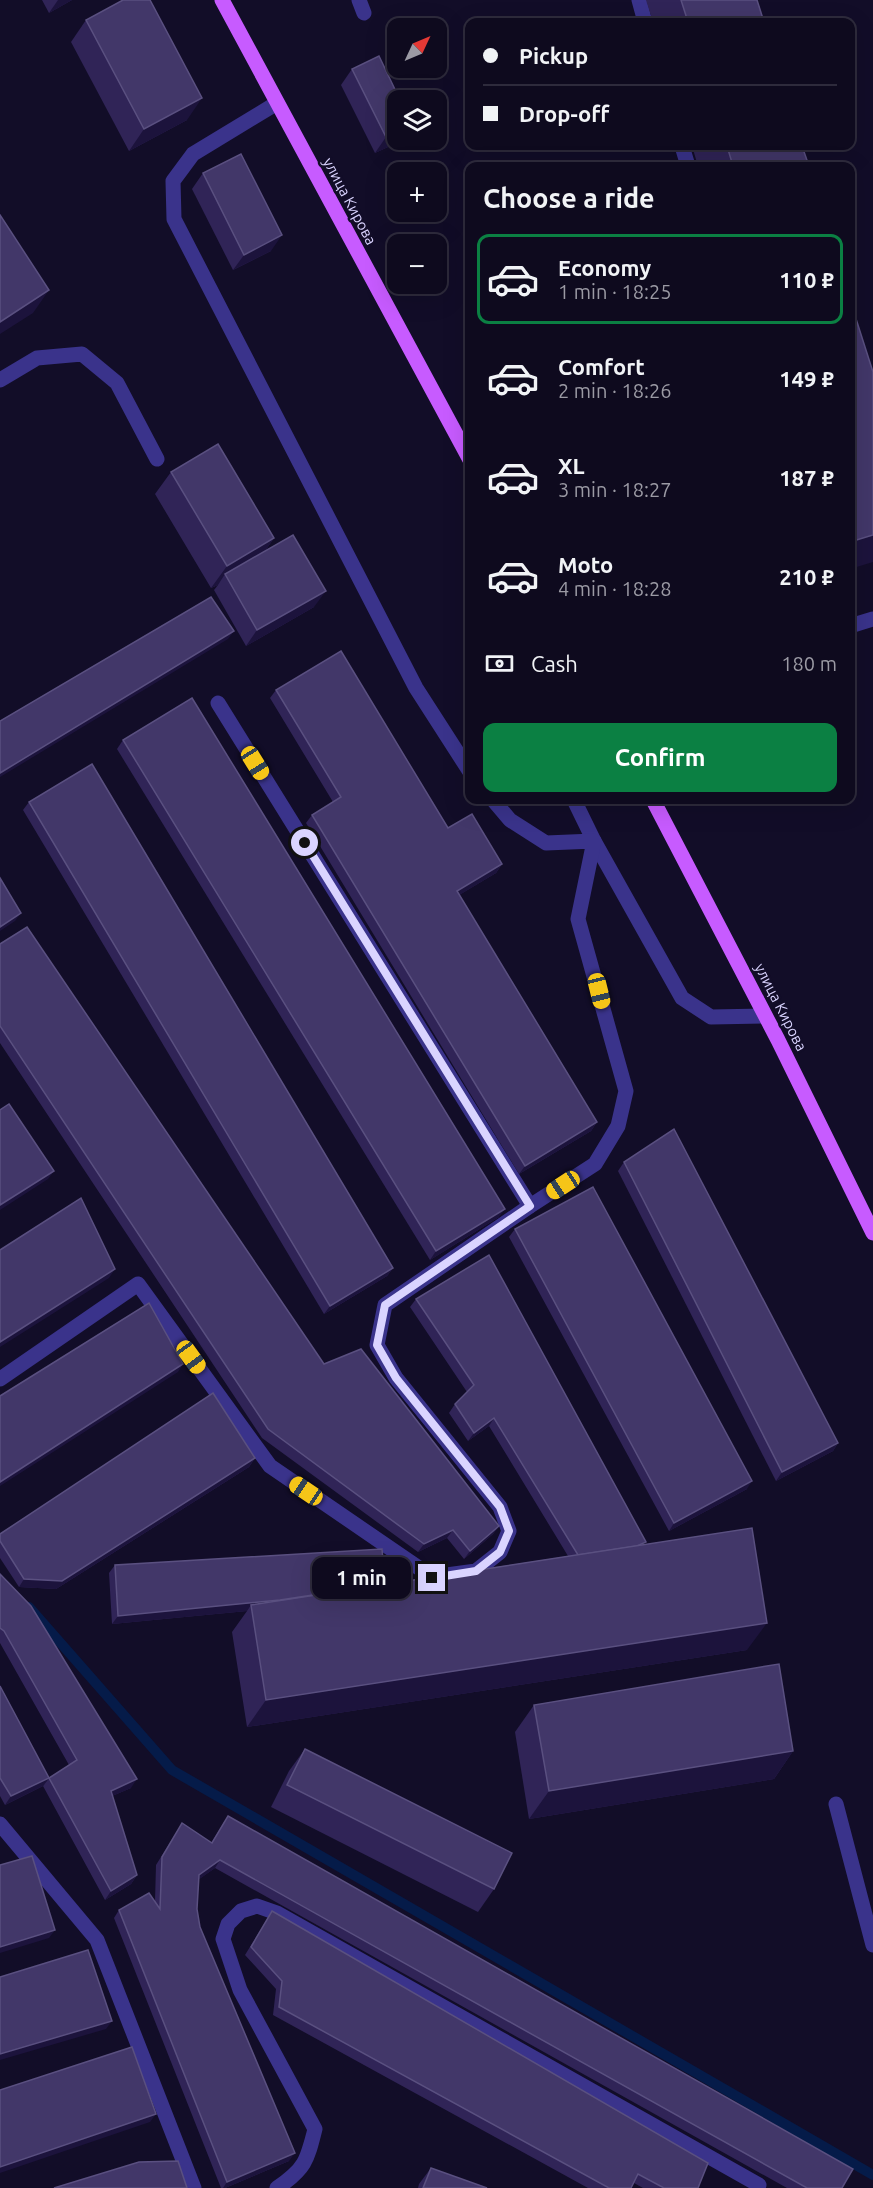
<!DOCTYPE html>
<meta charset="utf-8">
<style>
body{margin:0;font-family:Ubuntu,sans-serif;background:#1c182b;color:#f1f3f6;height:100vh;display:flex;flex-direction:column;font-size:22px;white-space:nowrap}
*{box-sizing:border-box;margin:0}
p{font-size:20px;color:#9b9aa4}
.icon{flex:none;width:33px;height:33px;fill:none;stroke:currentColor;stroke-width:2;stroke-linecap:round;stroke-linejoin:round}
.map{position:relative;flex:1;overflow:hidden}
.panel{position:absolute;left:465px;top:162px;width:390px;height:642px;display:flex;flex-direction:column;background:#0e0a1e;border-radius:12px;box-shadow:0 6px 24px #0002,0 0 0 2px #2e2b3c}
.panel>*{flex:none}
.guide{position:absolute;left:465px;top:18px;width:390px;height:132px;border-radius:12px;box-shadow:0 6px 24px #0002,0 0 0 2px #2e2b3c;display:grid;align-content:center;height:132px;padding:0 18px;background:#0e0a1e}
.needle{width:39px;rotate:46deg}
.buttons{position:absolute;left:387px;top:18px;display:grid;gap:12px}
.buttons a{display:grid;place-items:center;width:60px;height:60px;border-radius:12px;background:#0e0a1e;box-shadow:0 6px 24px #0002,0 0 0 2px #2e2b3c;font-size:30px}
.end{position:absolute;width:27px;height:27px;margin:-14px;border:8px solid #dad4ff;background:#111;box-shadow:0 0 0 3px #111}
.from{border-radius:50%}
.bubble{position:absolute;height:42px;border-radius:12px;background:#0e0a1e;box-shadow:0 6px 24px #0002,0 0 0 2px #2e2b3c;font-size:20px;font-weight:700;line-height:42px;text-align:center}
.car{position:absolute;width:18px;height:36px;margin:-18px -9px;border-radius:8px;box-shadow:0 0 4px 2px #0007;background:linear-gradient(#f5c518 24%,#345 0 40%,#f5c518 0 76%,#345 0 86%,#f5c518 0)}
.guide b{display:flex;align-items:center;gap:21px;height:57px;font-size:22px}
.guide b+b{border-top:2px solid #2e2b3c}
.guide i{width:15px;height:15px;background:#f1f3f6}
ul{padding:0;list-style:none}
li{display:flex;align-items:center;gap:18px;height:90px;margin:0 12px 9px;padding:0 6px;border:3px solid transparent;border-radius:12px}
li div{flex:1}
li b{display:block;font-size:22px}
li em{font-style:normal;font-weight:700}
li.selected{border-color:#0b8043}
li>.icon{width:54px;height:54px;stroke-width:1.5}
h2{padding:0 18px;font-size:27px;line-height:72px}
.pay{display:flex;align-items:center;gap:15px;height:66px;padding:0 18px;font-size:22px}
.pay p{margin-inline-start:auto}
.cta{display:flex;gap:12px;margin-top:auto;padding:12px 18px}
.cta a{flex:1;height:69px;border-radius:12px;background:#0b8043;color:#fff;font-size:24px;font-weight:700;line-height:69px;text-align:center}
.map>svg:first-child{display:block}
</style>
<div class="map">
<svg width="873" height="2188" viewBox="0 0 873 2188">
<rect width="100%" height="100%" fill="#120d28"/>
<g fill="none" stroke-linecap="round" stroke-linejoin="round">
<!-- stream -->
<path stroke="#051b49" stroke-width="10" d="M29 1607 172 1770 873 2175"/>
<!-- service -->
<g stroke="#3a338b" stroke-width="15">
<path d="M359 0 364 13"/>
<path d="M639 0 645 22"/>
<path d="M277 103 193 154 173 181 174 219 416 688 470 772"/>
<path d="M682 146 688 166"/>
<path d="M0 380 37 358 82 354 117 383 157 459"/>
<path d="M218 703 530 1206"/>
<path d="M574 800 594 841 682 998 711 1017 765 1016"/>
<path d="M0 1379 138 1284 270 1466 432 1577 476 1571 500 1552 509 1531 500 1507 396 1378 377 1345 385 1305 530 1206 595 1164 618 1126 626 1091 578 919 594 841 546 843 510 820 493 800"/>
<path d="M836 1804 873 1945"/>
<path d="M0 1824 97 1940 194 2188"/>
<path d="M277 2188C305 2169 307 2161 315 2129L240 1990 223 1939 228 1924 241 1911 257 1906 277 1913 759 2185"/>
</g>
<!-- minor -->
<path stroke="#3a338b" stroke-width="15" d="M850 626 873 619"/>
<!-- primary -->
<g stroke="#c75bff" stroke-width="15">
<path d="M222 0 470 460"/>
<path d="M653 800 778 1040 873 1233"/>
</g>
</g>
<!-- wall -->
<g fill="#302457">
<path d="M42 0H72L49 13Z"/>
<path d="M646 0H757L764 22H653Z"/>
<path d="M86 20 187 120 129 151 71 42Z"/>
<path d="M352 69 401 141 375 153 341 85Z"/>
<path d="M692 146H802L809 166H698Z"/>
<path d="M203 173 271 251 233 270 192 189Z"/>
<path d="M171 472 274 538 265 551 314 607 246 646 214 590 218 585 211 588 155 494Z"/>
<path d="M276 690 448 828 502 864 496 873 459 895 597 1122 591 1131 519 1174 306 823 312 815 333 802 270 698Z"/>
<path d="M123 740 499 1217 430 1260 117 749Z"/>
<path d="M29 802 393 1268 387 1276 324 1314 23 810Z"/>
<path d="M0 944 324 1364 499 1526 493 1534 464 1559 447 1538 418 1552 262 1438 0 1043Z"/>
<path d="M624 1162 838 1443 833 1451 776 1481 618 1171Z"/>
<path d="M515 1229 747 1489 669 1531 509 1237Z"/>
<path d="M416 1299 644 1545 747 1650 247 1727 232 1632 247 1611 112 1624 109 1573 115 1565 385 1584 568 1556 489 1426 468 1441 449 1413 455 1404 467 1392 410 1307Z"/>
<path d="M255 1458 249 1467 56 1589 19 1587 0 1558V1534Z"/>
<path d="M0 1574 131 1788 112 1796 137 1875 131 1884 105 1900 43 1786 49 1778 69 1765 0 1643Z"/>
<path d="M0 1686 49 1778 43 1786 5 1805 0 1796Z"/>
<path d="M534 1705 793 1751 774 1779 529 1819 515 1732Z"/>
<path d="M305 1749 494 1889 478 1912 271 1807 289 1771Z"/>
<path d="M228 1816 842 2188H787L215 1868 199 1879 197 1909 200 1927 289 2161 225 2188H221L114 1918 119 1910 155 1901 156 1865 182 1823 211 1843Z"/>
<path d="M272 1911 698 2188H643L634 2183 631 2188H588L273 2015 276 1989 245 1955Z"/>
<path d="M431 2168 487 2188H418L419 2184Z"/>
</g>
<!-- shaded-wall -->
<g fill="#1c133c">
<path d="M58 0H72L49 13Z"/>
<path d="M202 98 187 120 129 151 144 129Z"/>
<path d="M398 132V140H402L401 141 375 153 386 137Z"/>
<path d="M282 235 271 251 233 270 244 255Z"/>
<path d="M49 290 33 313 0 334V322Z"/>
<path d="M873 535V562L850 569V542Z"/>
<path d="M274 538 259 560 225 574 218 585 211 588 227 566Z"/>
<path d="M326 591 314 607 246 646 257 630Z"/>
<path d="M234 631 228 639 0 777V773Z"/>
<path d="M502 864 496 873 451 900 457 891Z"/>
<path d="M21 913 15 921 0 931V927Z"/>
<path d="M597 1122 591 1131 519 1174 525 1166Z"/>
<path d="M54 1171 48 1179 0 1210V1205Z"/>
<path d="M505 1209 499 1217 430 1260 436 1251Z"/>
<path d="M393 1268 387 1276 324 1314 330 1306Z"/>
<path d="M115 1269 109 1278 0 1347V1342Z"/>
<path d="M183 1364 178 1372 0 1486V1482Z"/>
<path d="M494 1418 489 1426 468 1441 474 1433Z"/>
<path d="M838 1443 833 1451 776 1481 782 1472Z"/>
<path d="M255 1458 249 1467 56 1589 19 1587 24 1579Z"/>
<path d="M752 1481 747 1489 669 1531 674 1523Z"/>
<path d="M499 1526 493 1534 464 1559 470 1551Z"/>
<path d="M453 1530 447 1538 418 1552 424 1544Z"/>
<path d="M385 1590 251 1605 247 1611 112 1624 118 1616Z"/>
<path d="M767 1623 747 1650 247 1727 266 1700Z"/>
<path d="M793 1751 774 1779 529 1819 549 1791Z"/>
<path d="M49 1778 43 1786 5 1805 11 1796Z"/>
<path d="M137 1779 131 1788 105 1799 111 1791Z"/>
<path d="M220 1860 215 1868 194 1883 199 1875Z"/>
<path d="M137 1875 131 1884 105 1900 111 1891Z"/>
<path d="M55 1930 49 1938 0 1953V1947Z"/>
<path d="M112 2021 106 2029 0 2060V2054Z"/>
<path d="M156 2114 150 2122 0 2173V2167Z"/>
<path d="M295 2153 289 2161 225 2188H223L227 2182Z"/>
</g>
<!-- building -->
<g fill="#423769" stroke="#5a5080" stroke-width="1.5">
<path d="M123 0H150L202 98 144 129 86 20Z"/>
<path d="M681 0H757L764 22H688Z"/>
<path d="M379 56 400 100H398V132L386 137 352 69Z"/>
<path d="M727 146H802L809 166H733Z"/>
<path d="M241 154 282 235 244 255 203 173Z"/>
<path d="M0 215 49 290 0 322Z"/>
<path d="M850 300 873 372V535L850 542Z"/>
<path d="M218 444 274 538 227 566 171 472Z"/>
<path d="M293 535 326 591 257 630 225 574Z"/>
<path d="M211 597 234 631 0 773V721Z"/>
<path d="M341 651 448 828 472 814 502 864 457 891 597 1122 525 1166 312 815 341 797 276 690Z"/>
<path d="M192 698 505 1209 436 1251 123 740Z"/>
<path d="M92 764 393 1268 330 1306 29 802Z"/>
<path d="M0 878 21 913 0 927Z"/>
<path d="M27 927 324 1364 361 1349 499 1526 470 1551 453 1530 424 1544 268 1429 0 1026V944Z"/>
<path d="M9 1104 54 1171 0 1205V1110Z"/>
<path d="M674 1129 838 1443 782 1472 624 1162Z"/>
<path d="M593 1187 752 1481 674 1523 515 1229Z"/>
<path d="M81 1198 115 1269 0 1342V1250Z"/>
<path d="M489 1255 646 1542 637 1546 578 1555 494 1418 474 1433 455 1404 474 1385 416 1299Z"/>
<path d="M149 1303 183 1364 0 1482V1396Z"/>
<path d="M213 1393 255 1458 62 1581 24 1579 0 1541V1534Z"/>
<path d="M752 1528 767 1623 266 1700 251 1605Z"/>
<path d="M382 1549 385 1584 280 1600 118 1616 115 1565Z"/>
<path d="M0 1574 31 1606 137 1779 111 1791 137 1875 111 1891 49 1778 77 1760 4 1631 0 1628Z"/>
<path d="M779 1664 793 1751 549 1791 534 1705Z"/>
<path d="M0 1686 49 1778 11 1796 0 1778Z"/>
<path d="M305 1749 512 1853 494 1889 287 1785Z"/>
<path d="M228 1816 853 2169 842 2188H807L220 1860 199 1875 197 1909 200 1927 295 2153 227 2182 119 1910 149 1893 160 1909 162 1857 182 1823 212 1843Z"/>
<path d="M32 1856 55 1930 0 1947V1865Z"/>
<path d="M272 1911 708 2163 698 2188H664L638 2174 631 2188H609L279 2007 282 1981 251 1947Z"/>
<path d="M88 1950 112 2021 0 2054V1977Z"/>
<path d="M132 2047 156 2114 0 2167V2090Z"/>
<path d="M178 2161 187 2188H54L139 2162Z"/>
<path d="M431 2168 487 2188H423Z"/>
</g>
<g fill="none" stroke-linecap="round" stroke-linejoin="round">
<!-- route -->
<path stroke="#dad4ff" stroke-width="8" d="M305 843 530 1206 385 1305 377 1345 396 1378 500 1507 509 1531 500 1552 476 1571 432 1578"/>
</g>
<g text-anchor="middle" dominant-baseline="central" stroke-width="5" stroke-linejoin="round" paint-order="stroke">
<!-- street labels -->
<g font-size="15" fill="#dad4ff" stroke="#120d28">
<text transform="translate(350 201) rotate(62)">улица Кирова</text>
<text transform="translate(781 1007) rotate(63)">улица Кирова</text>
</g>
</g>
</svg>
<div class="buttons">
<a><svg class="needle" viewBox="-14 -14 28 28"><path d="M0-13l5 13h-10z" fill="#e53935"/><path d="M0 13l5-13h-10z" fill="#9b9aa4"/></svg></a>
<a><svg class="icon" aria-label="layers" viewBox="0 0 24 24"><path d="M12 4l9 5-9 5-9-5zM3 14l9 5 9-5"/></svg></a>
<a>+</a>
<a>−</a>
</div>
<i class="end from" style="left:305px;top:843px"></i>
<i class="end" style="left:432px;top:1578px"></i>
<div class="bubble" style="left:312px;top:1557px;width:99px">1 min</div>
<i class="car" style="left:255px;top:763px;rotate:148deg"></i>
<i class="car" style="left:599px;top:991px;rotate:166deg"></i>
<i class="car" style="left:563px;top:1185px;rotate:237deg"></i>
<i class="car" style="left:191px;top:1357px;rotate:144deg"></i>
<i class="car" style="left:306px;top:1491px;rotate:304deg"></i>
<div class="guide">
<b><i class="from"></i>Pickup</b>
<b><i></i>Drop-off</b>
</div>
<section class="panel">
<h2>Choose a ride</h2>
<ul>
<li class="selected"><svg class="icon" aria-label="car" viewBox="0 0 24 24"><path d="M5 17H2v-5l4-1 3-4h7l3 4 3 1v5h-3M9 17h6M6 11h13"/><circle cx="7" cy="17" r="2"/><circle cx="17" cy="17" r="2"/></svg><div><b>Economy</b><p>1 min · 18:25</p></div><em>110 ₽</em></li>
<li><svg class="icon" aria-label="car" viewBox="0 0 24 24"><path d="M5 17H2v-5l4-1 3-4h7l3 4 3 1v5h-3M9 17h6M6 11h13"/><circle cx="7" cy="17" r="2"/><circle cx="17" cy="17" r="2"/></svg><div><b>Comfort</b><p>2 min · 18:26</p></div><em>149 ₽</em></li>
<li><svg class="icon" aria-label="car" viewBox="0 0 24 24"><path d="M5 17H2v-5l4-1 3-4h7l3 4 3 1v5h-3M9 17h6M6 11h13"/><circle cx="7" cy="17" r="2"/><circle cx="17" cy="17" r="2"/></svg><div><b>XL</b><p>3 min · 18:27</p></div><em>187 ₽</em></li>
<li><svg class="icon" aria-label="car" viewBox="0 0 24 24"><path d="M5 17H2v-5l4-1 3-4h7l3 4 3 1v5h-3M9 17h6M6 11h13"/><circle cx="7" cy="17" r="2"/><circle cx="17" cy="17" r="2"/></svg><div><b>Moto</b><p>4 min · 18:28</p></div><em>210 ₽</em></li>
</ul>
<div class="pay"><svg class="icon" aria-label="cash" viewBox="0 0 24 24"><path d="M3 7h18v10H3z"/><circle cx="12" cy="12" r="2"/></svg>Cash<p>180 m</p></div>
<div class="cta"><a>Confirm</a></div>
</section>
</div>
